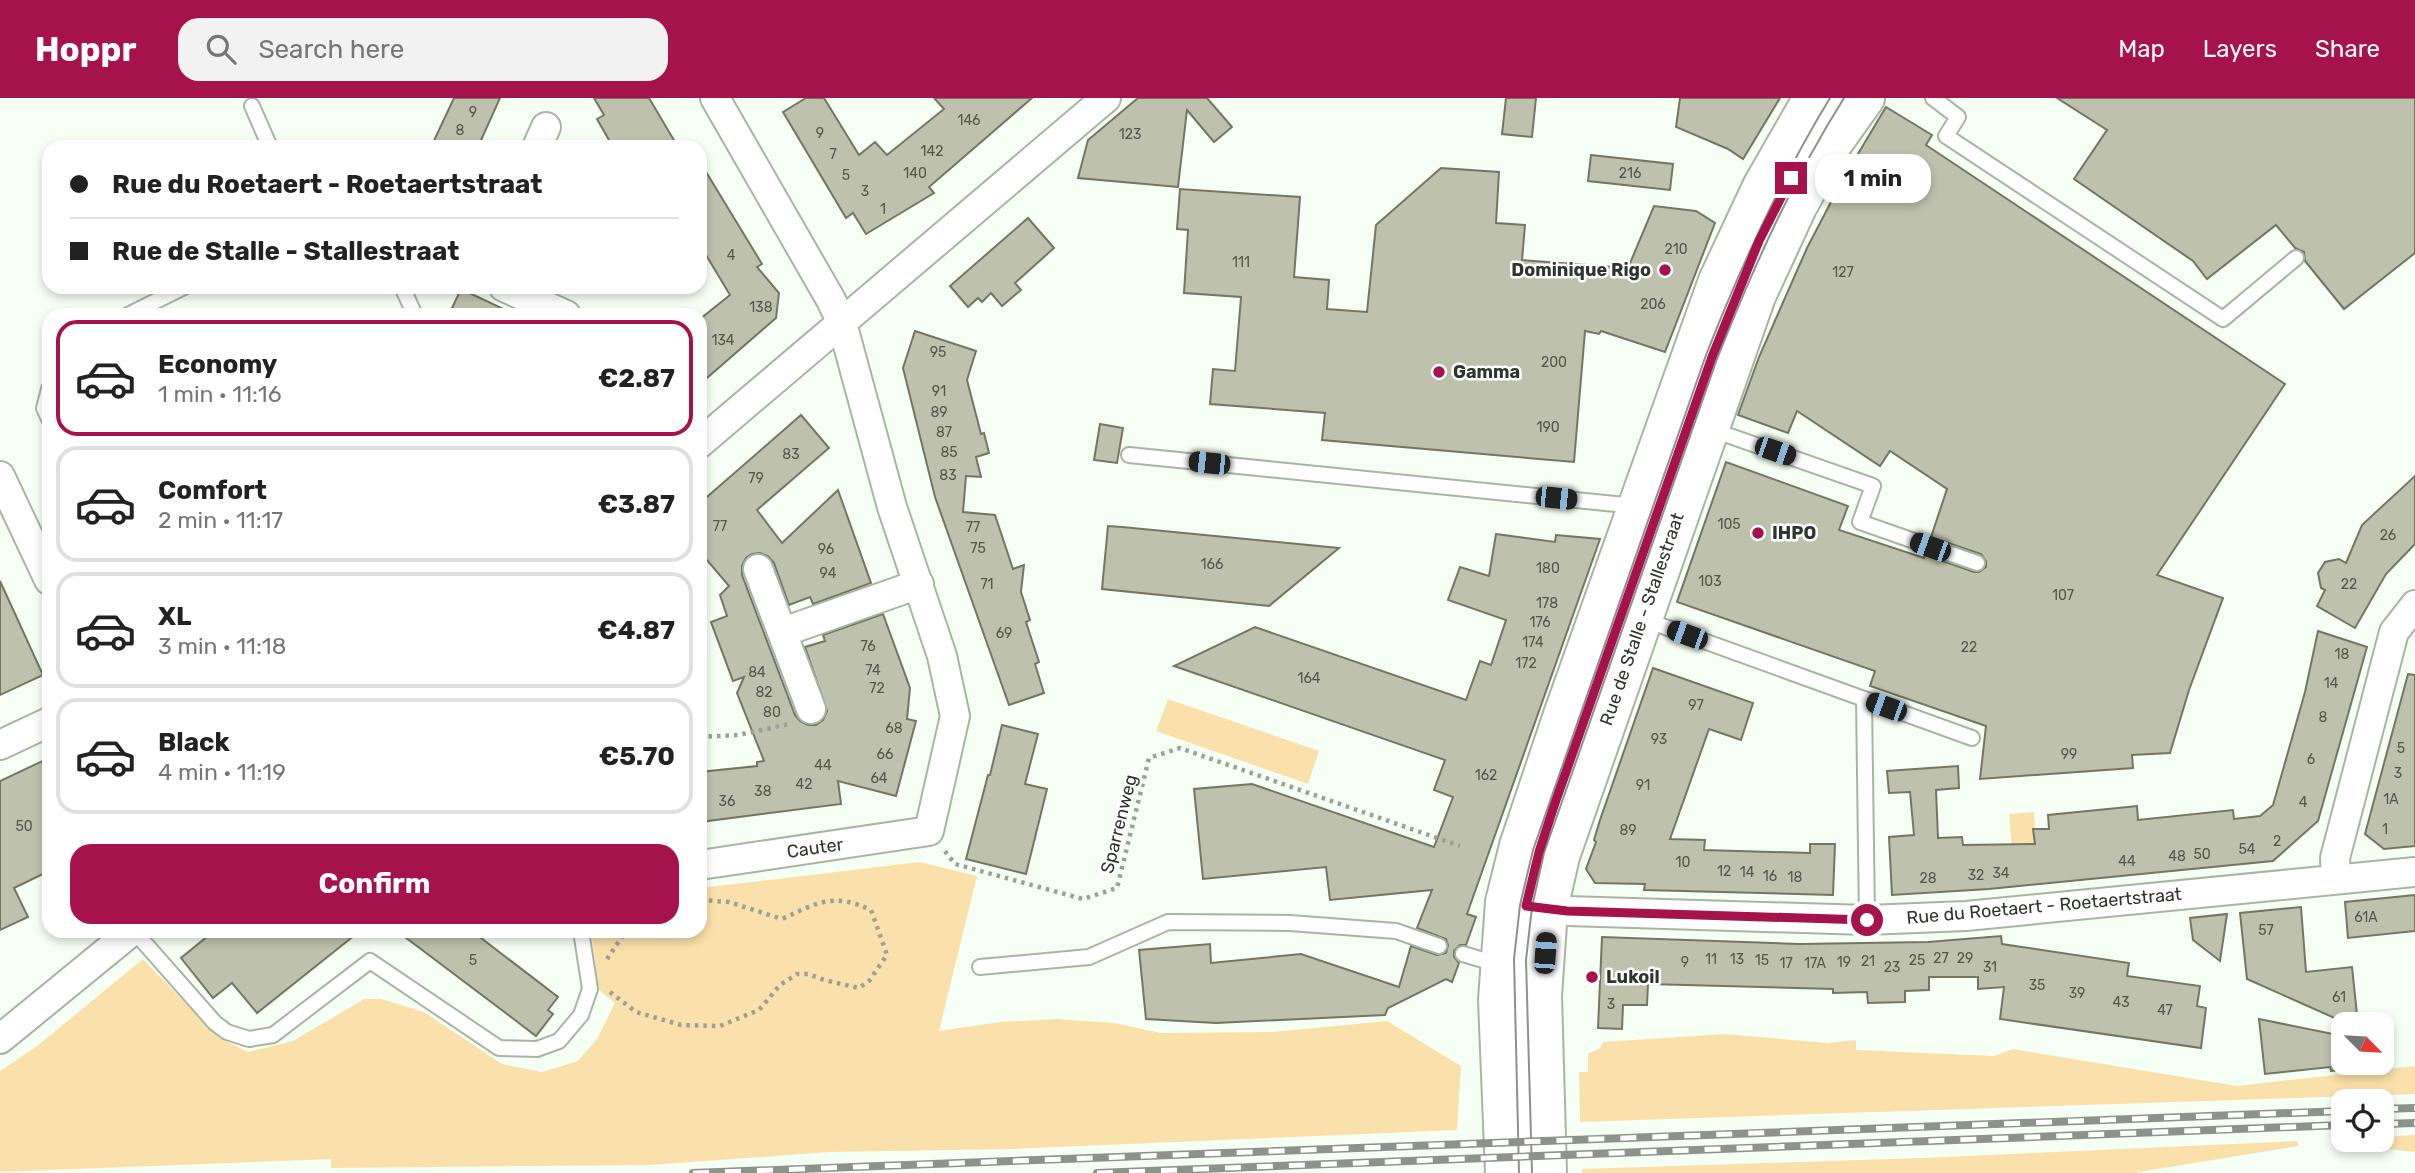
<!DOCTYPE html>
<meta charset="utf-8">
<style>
body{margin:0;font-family:Rubik,sans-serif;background:#f2f2f2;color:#222;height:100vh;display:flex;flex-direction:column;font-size:26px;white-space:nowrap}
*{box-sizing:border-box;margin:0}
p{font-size:23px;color:#767676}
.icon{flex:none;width:38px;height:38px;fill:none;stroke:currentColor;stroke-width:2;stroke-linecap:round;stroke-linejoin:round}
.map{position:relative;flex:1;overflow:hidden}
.sheet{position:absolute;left:42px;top:210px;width:665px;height:630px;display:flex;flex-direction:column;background:#fff;border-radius:21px;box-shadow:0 4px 10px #0003}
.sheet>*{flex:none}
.hud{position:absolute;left:42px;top:42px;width:665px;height:154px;border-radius:21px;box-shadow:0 4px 10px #0003;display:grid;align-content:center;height:154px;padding:0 28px;background:#fff}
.needle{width:46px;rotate:114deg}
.buttons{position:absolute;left:2331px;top:914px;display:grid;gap:14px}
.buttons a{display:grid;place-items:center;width:63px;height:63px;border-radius:14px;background:#fff;box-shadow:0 4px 10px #0003;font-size:35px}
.end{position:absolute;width:32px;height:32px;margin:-16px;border:9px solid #a6124b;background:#fff;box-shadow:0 0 0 4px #fff}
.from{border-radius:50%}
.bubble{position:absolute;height:49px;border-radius:21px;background:#fff;box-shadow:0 4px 10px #0003;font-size:23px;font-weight:700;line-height:49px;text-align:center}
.car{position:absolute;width:21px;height:42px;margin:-21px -10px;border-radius:9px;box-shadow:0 0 5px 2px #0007;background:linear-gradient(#222 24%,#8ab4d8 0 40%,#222 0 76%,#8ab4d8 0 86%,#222 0)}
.hud b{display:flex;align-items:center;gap:24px;height:66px;font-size:26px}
.hud b+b{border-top:2px solid #e0e0e0}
.hud i{width:18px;height:18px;background:#222}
ul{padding:12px 0 0;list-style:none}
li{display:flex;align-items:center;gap:21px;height:116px;margin:0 14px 10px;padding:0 14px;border:4px solid #e0e0e0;border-radius:21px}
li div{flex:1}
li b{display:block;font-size:26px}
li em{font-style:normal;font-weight:700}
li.active{border-color:#a6124b}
li>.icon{width:63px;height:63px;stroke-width:1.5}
.cta{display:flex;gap:14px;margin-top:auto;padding:14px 28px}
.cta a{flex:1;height:80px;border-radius:21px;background:#a6124b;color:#fff;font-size:28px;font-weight:700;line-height:80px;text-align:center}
header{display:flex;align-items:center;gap:42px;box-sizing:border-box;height:98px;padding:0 35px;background:#a6124b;color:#fff}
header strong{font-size:33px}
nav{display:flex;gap:38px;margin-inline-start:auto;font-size:24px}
.search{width:490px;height:63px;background:#f2f2f2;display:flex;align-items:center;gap:18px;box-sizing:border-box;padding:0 24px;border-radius:21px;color:#767676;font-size:26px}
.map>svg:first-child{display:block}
</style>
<header>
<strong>Hoppr</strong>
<div class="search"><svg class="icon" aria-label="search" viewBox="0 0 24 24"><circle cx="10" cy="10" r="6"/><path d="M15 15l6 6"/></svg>Search here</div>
<nav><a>Map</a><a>Layers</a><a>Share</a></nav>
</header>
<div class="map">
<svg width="2415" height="1075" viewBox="0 0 2415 1075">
<rect width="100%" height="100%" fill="#f6fff4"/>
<!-- green -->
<g fill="#fae1ab">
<path d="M1168 601 1319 653 1308 686 1156 633Z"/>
<path d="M2034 714 2038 786 2015 789 2009 716Z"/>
<path d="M920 764 977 778 939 933 1000 924 1057 921 1114 925 1161 935 1273 934 1387 923 1461 968 1457 1032 1013 1051 830 1054 651 1067 331 1070V1061L0 1074V973L37 948 143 861 218 939 248 954 293 943 364 901H381L424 914 502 966 542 974 578 963 597 941 615 905 599 892 591 833H700V790Z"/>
<path d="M1725 936 1828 945 1856 942V952L1994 958 2013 951 2237 988 2415 968V996L1580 1024 1579 974H1588V956L1600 950 1603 944Z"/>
<path d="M2415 1037V1054L2378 1050 2397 1038Z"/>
<path d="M2297 1043 2299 1048 2133 1075H1583L1582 1071 1921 1060Z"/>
</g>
<!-- building -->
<g fill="#bec1ac" stroke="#747663" stroke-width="2">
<path d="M454 0H500L478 49H431Z"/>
<path d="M594 0H649L678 49H613L597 21 604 17Z"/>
<path d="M806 0H824L859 57 875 44 887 57 944 11 934 0H1032L929 89 934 95 866 136 853 115 846 120 783 14Z"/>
<path d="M1138 0H1207L1232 29 1214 44 1187 12 1178 89 1078 80 1088 42Z"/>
<path d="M1506 0H1536L1532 39 1502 36Z"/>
<path d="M1680 0H1780L1743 61 1728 51 1676 29Z"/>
<path d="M2057 0H2415V155L2344 211 2305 163 2304 154 2295 150 2276 127 2207 181 2193 163 2074 81 2107 32Z"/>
<path d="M1886 9 1932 37 1926 47 2285 286 2157 477 2223 500 2189 592 2170 655 2132 657 2133 670 1980 681 1986 628 1870 588 1875 573 1677 504 1726 364 1848 408 1839 432 1924 460 1925 457 1974 474H1979L1986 469V463L1981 456 1931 439 1947 391 1890 353 1880 368 1797 313 1788 335 1738 317 1759 259 1807 150 1843 81Z"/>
<path d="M1591 57 1673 66 1670 92 1588 83Z"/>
<path d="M700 64 762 166 757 169 779 195 776 220 700 286V221L730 197 700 147Z"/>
<path d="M1441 70 1499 74 1496 125 1525 127 1522 162 1628 170 1654 108 1696 113 1715 125 1665 254 1601 233 1599 236 1585 233 1574 364 1322 342 1325 315 1210 306 1213 271 1235 273 1241 199 1184 195 1188 132 1177 131 1180 91 1300 99 1294 179 1329 182 1327 211 1367 214 1376 127Z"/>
<path d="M1028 120 1054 150 1015 185 1021 192 1002 208 991 195 982 204 978 200 968 209 950 188Z"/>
<path d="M461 191 516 217H468L452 210Z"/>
<path d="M915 233 976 253 967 282 981 336 984 335 989 355 976 359 981 379 966 378 963 414 995 417 1013 471 1024 467 1021 494 1030 522 1026 524 1039 564 1035 566 1044 595 1009 607 935 399 903 270Z"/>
<path d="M801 317 829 350 757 412 782 445 838 392 871 485 813 506 810 499 789 507 774 465 768 458 760 455 752 456 746 460 742 468V477L795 617 800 623 808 627H816L823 622 827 613 805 549 825 543 823 537 883 516 910 590 907 621 916 623 896 698 838 683 841 706 700 724V674L757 668V664L764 663 737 595 744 579 733 583 711 524 727 518 720 497 729 488 700 454V405Z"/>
<path d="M1100 326 1123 330 1117 365 1094 362Z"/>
<path d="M2415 378V446L2386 476 2355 530 2317 508 2325 492 2321 490 2318 475 2325 464 2339 461 2346 465 2362 427Z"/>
<path d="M1108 428 1122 429 1339 450 1269 508 1102 491Z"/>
<path d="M1496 436 1555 444 1556 437 1600 441 1467 816 1476 819 1466 847H1460L1454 853V859L1459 865 1452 884 1446 881 1388 910 1385 917 1216 925 1146 921 1139 852 1210 846 1211 865 1301 856 1399 889 1411 848 1437 857 1446 855 1448 847 1446 841 1417 830 1432 792 1330 802 1326 769 1203 781 1194 691 1252 686 1434 749 1453 699 1434 692 1445 662 1174 568 1255 529 1466 602 1480 563 1491 567 1506 522 1448 502 1460 469 1489 478Z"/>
<path d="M0 483 43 577 0 597Z"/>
<path d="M2318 533 2367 549 2318 723 2273 763 1989 791 1892 797 1889 739 1914 737 1910 694 1889 695 1887 673 1958 668 1959 690 1936 692 1938 740 1962 739 1963 747 2035 746 2033 731H2049L2048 717 2137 708 2138 722 2233 712 2234 721 2260 718 2273 707 2305 594Z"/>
<path d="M1653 570 1753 605 1741 642 1709 631 1670 741 1705 742 1704 752 1810 755V746H1835L1833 797 1644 792 1645 786 1595 785 1586 771 1596 744 1594 742 1600 722Z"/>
<path d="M2408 576 2415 577V748L2384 751 2365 736Z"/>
<path d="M1002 627 1038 636 1025 686 1047 691 1026 776 966 761 988 677H990Z"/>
<path d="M49 660V773L14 790 28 819 0 832V683Z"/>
<path d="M2415 797V833L2348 840 2345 804Z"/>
<path d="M2301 809 2306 874 2352 869 2358 926H2348L2247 881 2240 815Z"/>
<path d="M2227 816 2220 863 2193 842 2190 820Z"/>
<path d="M214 833H360L257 915 232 885 213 900 181 860Z"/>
<path d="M397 833H472L558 899 548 912 553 916 536 938Z"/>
<path d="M2001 838 2002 846 2129 865 2127 878 2200 888 2197 908 2206 910 2201 950 2000 921 2004 889 1978 891V879H1929V892L1905 893V904L1868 905 1867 894 1833 895V891L1648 886 1647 907H1623L1622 931 1598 930 1602 839 1799 846 1928 844Z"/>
<path d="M2259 921 2343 938V964H2362L2363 970 2331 973 2330 969 2265 976Z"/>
</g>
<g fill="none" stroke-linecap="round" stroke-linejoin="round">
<defs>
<g id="lane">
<path d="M1933 0 1958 19 1946 38 2223 221 2296 160"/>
<path d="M252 8 270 49"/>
<path d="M402 189 415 217"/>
<path d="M128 217 184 189"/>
<path d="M49 291 44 310 49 321"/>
<path d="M1710 331 1873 388 1860 424 1977 465"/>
<path d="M1129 357 1635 408"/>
<path d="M1643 521 1972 640"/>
<path d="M1864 601 1867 822"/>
<path d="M134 833 215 925 227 934 249 941 273 937 370 863 499 950 537 951 559 943 581 917 590 891 581 833"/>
<path d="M1463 856 1500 867"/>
<path d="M980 869 1089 859 1168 824 1290 825 1396 833 1439 848"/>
<path d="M1526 1075 1520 861 1526 808 1539 754 1712 259C1747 169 1786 83 1837 0"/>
</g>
<g id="street">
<path d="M537 49 546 29"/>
<path d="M504 189 566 217"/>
<path d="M700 345 1106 0"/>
<path d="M0 378 49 482"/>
<path d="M758 471 811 611"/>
<path d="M783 534 919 486"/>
<path d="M0 647 49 624"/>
<path d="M700 767 929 733 955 618 942 558 892 409 842 225 831 202 715 0"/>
<path d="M2336 780 2335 760 2394 534 2415 507"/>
<path d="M1505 804 1567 813 1867 822 1966 818 2415 774"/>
<path d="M0 941 132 833"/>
</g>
<g id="primary">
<path d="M1505 1075 1498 902 1505 804 1519 748 1563 617 1718 183 1762 89 1813 0"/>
<path d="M1547 1075 1542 898 1548 811 1560 758 1756 198 1797 109 1830 49 1865 0"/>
</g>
</defs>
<!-- lane casing -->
<use href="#lane" stroke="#a8b5a4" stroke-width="18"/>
<!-- street casing -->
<use href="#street" stroke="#a8b5a4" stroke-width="32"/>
<!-- primary casing -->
<use href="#primary" stroke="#a8b5a4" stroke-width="42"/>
<!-- path -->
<g stroke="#9aa198" stroke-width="4.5" stroke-dasharray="3.5 5" stroke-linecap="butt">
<path d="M700 639 738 637 789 626"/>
<path d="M945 753 955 766 1083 801 1117 790 1149 660 1180 650 1460 748"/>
<path d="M607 861 626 833"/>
<path d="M610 894 636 914 681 927 720 928 759 912 780 887 797 876H808L824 882 859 890 869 883 887 857 871 812C833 794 817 805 782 821L729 804 700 802"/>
</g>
<!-- lane -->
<use href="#lane" stroke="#fff" stroke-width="14"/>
<!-- street -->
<use href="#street" stroke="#fff" stroke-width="28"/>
<!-- primary -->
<use href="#primary" stroke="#fff" stroke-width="38"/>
<!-- tram -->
<g stroke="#8b938a" stroke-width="2">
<path d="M1519 1075 1514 861 1520 807 1533 752 1706 257C1741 168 1780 82 1830 0"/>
<path d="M1532 1075 1526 862 1532 809 1544 755 1717 261C1753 170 1792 83 1844 0"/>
</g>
<defs>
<g id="rail">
<path d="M2382 1011 2415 1010"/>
<path d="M2382 1026 2415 1025"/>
<path d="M693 1075 2343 1013"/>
<path d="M1097 1075 2343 1027"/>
</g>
</defs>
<!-- rail casing -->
<use href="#rail" stroke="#8b938a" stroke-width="8"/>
<!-- rail -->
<use href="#rail" stroke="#fff" stroke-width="5" stroke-dasharray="16" stroke-linecap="butt"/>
</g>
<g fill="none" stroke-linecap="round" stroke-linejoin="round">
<!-- route -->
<path stroke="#a6124b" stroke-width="9" d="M1791 80 1759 143 1712 259 1554 708 1539 754 1526 808 1567 813 1867 822"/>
</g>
<!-- markers -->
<g fill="#a6124b" stroke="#fff" stroke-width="2.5">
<circle cx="1665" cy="172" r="7"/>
<circle cx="1439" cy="274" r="7"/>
<circle cx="1758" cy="435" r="7"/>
<circle cx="1592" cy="879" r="7"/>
</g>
<g text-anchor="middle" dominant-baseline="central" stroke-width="5" stroke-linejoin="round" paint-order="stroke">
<!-- number labels -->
<g font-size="14" fill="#53584e">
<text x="473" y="14">9</text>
<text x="969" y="22">146</text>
<text x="460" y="32">8</text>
<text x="820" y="35">9</text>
<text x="1130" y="36">123</text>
<text x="932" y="53">142</text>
<text x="833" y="56">7</text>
<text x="915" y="75">140</text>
<text x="1630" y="75">216</text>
<text x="846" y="77">5</text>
<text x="865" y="93">3</text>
<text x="883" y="111">1</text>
<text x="1676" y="151">210</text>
<text x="731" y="157">4</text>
<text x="1241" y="164">111</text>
<text x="1843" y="174">127</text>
<text x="1653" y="206">206</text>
<text x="761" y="209">138</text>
<text x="723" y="242">134</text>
<text x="938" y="254">95</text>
<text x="1554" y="264">200</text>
<text x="939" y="293">91</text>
<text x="939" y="314">89</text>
<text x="1548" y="329">190</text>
<text x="944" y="334">87</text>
<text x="949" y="354">85</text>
<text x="791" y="356">83</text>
<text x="948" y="377">83</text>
<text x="756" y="380">79</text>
<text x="1729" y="426">105</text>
<text x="720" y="428">77</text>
<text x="973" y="429">77</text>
<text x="2388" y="437">26</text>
<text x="978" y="450">75</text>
<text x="826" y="451">96</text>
<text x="1212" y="466">166</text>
<text x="1548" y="470">180</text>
<text x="828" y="475">94</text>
<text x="1710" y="483">103</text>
<text x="987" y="486">71</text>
<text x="2349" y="486">22</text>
<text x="2063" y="497">107</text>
<text x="1547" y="505">178</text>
<text x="1540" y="524">176</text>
<text x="1004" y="535">69</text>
<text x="1533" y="544">174</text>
<text x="868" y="548">76</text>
<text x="1969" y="549">22</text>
<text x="2342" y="556">18</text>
<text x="1526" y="565">172</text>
<text x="873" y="572">74</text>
<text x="757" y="574">84</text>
<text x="1309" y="580">164</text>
<text x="2331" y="585">14</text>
<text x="877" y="590">72</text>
<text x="764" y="594">82</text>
<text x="1696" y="607">97</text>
<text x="772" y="614">80</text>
<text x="2323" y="619">8</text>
<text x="894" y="630">68</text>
<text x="1659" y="641">93</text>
<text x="2401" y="650">5</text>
<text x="885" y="656">66</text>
<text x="2069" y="656">99</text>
<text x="2311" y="661">6</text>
<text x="823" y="667">44</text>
<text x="2398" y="675">3</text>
<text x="1486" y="677">162</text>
<text x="879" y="680">64</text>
<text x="804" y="686">42</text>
<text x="1643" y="687">91</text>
<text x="763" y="693">38</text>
<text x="2391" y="701">1A</text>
<text x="727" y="703">36</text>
<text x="2303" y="704">4</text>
<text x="24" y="728">50</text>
<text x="2385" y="731">1</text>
<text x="1628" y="732">89</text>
<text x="2277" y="743">2</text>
<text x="2247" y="751">54</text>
<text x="2202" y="756">50</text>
<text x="2177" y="758">48</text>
<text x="2127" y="763">44</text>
<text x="1683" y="764">10</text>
<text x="1724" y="773">12</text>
<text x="1747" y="774">14</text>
<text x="2001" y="775">34</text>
<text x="1976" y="777">32</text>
<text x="1770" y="778">16</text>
<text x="1795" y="779">18</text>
<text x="1928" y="780">28</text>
<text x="2366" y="819">61A</text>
<text x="2266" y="832">57</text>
<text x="1941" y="860">27</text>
<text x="1965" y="860">29</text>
<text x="1711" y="861">11</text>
<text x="1737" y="861">13</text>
<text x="473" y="862">5</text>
<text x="1762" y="862">15</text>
<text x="1917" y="862">25</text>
<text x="1868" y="863">21</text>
<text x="1685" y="864">9</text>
<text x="1844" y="864">19</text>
<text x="1786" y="865">17</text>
<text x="1815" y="865">17A</text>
<text x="1892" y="869">23</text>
<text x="1990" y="869">31</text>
<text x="2037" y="887">35</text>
<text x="2077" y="895">39</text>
<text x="2339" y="899">61</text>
<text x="2121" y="904">43</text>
<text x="1611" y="906">3</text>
<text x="2165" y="912">47</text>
</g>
<!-- poi labels -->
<g font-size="18" font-weight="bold" fill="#2f352e" stroke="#fff" text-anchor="start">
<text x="1651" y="172" text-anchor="end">Dominique Rigo</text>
<text x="1453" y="274">Gamma</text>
<text x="1772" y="435">IHPO</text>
<text x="1606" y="879">Lukoil</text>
</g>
<!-- street labels -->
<g font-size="18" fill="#2f352e" stroke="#fff">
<text transform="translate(1642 521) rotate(-71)">Rue de Stalle - Stallestraat</text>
<text transform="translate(1119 726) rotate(-76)">Sparrenweg</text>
<text transform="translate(815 750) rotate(-8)">Cauter</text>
<text transform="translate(2044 808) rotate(-5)">Rue du Roetaert - Roetaertstraat</text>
</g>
</g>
</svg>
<div class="buttons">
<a><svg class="needle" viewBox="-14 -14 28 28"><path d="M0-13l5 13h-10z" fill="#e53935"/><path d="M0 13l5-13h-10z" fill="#767676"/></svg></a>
<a><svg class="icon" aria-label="locate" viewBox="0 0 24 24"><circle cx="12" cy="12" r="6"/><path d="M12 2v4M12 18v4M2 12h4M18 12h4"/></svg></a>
</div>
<i class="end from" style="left:1867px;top:822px"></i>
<i class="end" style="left:1791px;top:80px"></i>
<div class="bubble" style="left:1815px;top:56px;width:116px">1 min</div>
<i class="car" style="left:1775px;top:353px;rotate:109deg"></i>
<i class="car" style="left:1209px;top:365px;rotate:276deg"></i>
<i class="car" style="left:1556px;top:400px;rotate:96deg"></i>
<i class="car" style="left:1930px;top:449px;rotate:290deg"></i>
<i class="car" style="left:1687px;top:537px;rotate:290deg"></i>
<i class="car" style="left:1886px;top:609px;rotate:290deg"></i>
<i class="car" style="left:1545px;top:855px;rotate:4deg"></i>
<div class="hud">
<b><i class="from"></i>Rue du Roetaert - Roetaertstraat</b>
<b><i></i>Rue de Stalle - Stallestraat</b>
</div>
<section class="sheet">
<ul>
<li class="active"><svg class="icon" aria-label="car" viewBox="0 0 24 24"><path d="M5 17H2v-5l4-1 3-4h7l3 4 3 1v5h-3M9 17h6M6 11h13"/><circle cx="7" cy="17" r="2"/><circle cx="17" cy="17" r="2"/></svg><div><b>Economy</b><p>1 min · 11:16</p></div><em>€2.87</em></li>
<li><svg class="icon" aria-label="car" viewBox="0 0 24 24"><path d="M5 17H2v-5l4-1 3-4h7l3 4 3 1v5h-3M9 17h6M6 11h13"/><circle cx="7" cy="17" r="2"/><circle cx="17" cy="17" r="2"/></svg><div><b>Comfort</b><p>2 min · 11:17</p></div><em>€3.87</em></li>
<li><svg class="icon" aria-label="car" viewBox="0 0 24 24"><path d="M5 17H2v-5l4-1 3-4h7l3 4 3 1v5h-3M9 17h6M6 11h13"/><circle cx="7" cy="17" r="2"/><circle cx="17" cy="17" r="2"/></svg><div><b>XL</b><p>3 min · 11:18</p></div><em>€4.87</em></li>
<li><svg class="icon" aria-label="car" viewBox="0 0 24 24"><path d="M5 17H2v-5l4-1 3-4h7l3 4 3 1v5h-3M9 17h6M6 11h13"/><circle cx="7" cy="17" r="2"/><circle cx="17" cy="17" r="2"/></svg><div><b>Black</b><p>4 min · 11:19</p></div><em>€5.70</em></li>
</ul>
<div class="cta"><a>Confirm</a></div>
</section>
</div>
